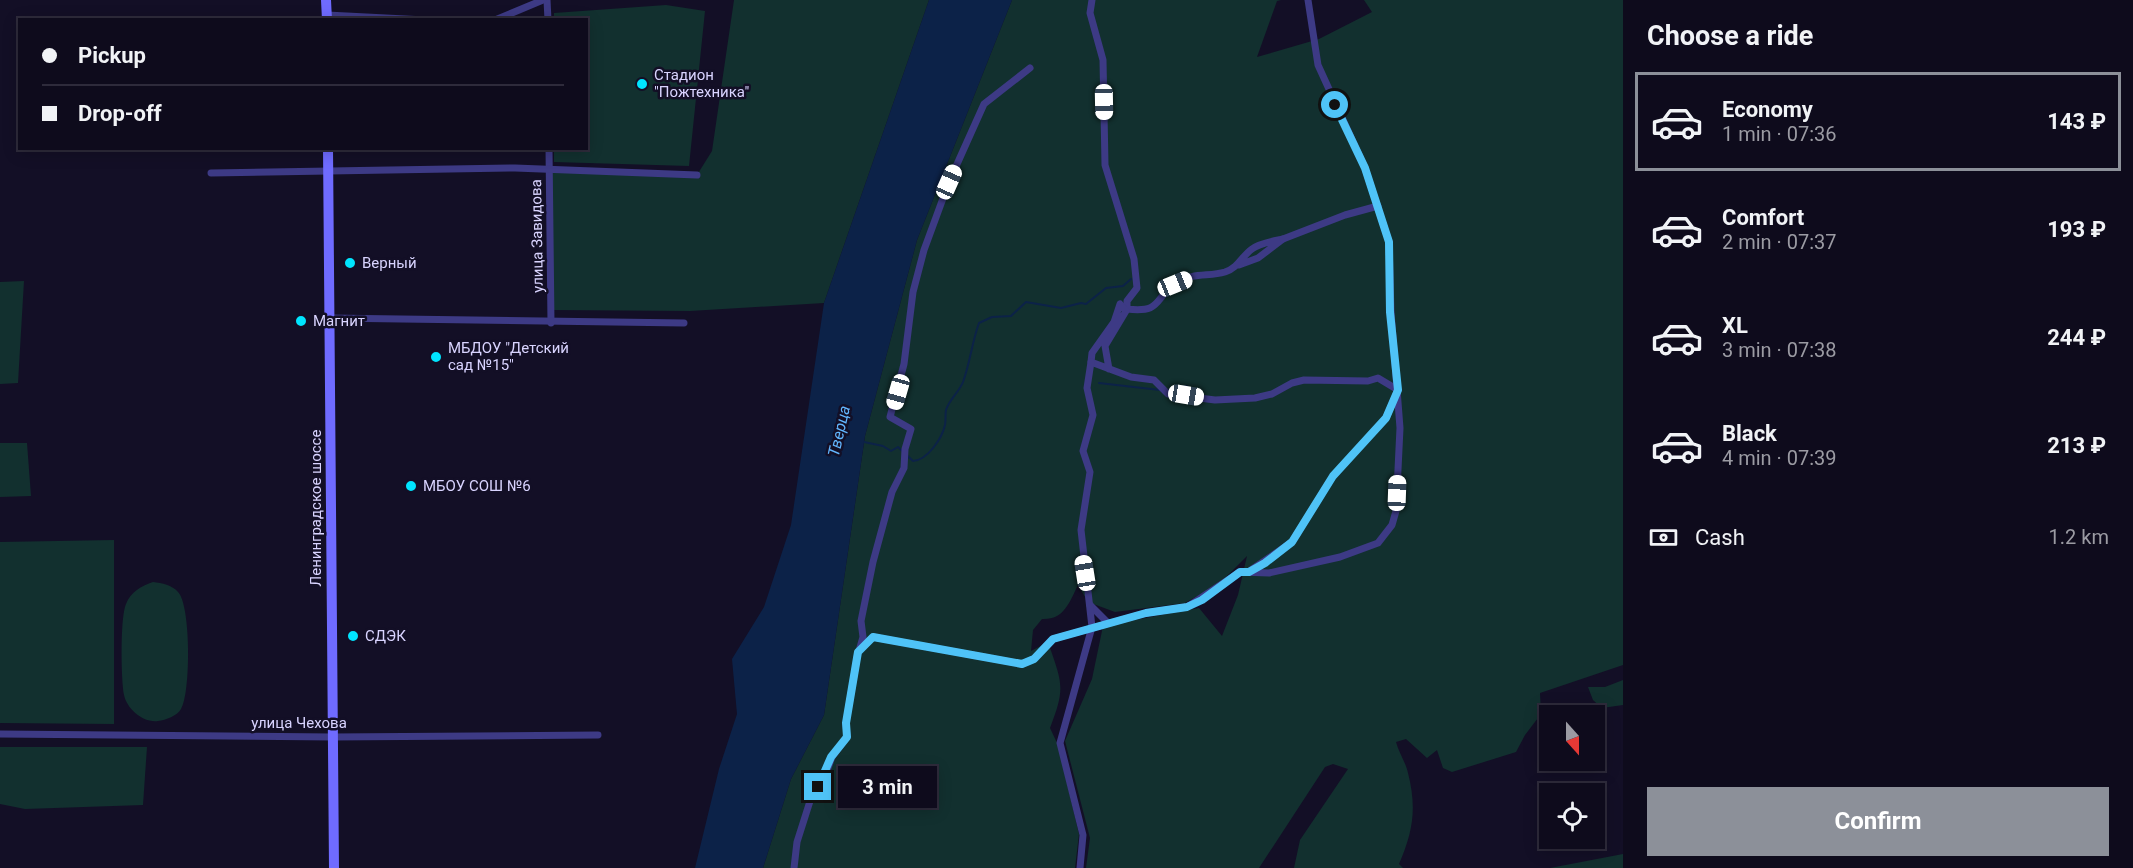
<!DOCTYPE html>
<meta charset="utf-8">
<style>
body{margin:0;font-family:Roboto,sans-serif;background:#171425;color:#f1f3f6;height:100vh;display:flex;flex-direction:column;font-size:22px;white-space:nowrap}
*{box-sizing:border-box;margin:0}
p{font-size:20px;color:#9b9ba3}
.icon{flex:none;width:33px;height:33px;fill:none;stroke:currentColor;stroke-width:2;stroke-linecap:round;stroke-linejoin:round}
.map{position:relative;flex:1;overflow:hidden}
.details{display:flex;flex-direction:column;background:#0e0b1c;width:510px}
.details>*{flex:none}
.top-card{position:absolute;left:18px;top:18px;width:570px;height:132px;border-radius:0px;box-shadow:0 3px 15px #0003,0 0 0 2px #2e2b3b;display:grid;align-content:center;height:132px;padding:0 24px;background:#0e0b1c}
.needle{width:39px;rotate:159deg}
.controls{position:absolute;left:1539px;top:705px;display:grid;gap:12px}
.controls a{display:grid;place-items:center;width:66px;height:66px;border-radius:0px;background:#0e0b1c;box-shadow:0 3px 15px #0003,0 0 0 2px #2e2b3b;font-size:30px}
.end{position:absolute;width:27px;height:27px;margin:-14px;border:8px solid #4fc3f7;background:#111;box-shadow:0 0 0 3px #111}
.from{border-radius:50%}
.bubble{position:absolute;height:42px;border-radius:0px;background:#0e0b1c;box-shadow:0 3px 15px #0003,0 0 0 2px #2e2b3b;font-size:20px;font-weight:700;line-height:42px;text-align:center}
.car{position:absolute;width:18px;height:36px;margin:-18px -9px;border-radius:8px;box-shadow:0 0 4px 2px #0007;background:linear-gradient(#fff 24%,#345 0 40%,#fff 0 76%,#345 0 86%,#fff 0)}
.top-card b{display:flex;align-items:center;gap:21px;height:57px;font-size:22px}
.top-card b+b{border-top:2px solid #2e2b3b}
.top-card i{width:15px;height:15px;background:#f1f3f6}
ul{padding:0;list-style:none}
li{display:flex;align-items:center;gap:18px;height:99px;margin:0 12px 9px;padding:0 12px;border:3px solid transparent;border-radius:0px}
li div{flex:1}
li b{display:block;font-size:22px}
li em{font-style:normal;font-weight:700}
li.active{border-color:#8c9099}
li>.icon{width:54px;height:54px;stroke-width:1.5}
h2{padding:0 24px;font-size:27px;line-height:72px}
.pay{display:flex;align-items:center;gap:15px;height:66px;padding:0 24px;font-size:22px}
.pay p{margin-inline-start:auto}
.cta{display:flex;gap:12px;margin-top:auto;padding:12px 24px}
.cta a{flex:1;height:69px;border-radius:0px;background:#8c9099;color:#fff;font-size:24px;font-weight:700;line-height:69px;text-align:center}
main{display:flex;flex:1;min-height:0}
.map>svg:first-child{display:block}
</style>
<main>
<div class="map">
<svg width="1623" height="868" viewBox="0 0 1623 868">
<rect width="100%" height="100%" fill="#130f26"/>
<!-- green -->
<g fill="#12302f">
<path d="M734 0H929L824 303 690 311 551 310 549 169 697 175 712 151Z"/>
<path d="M1012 0H1281L1277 1 1257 57 1319 39 1372 12 1364 0H1623V665L1540 693 1541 714 1525 735 1516 752 1452 772 1443 768 1437 750 1427 758 1406 739 1396 742C1399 753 1406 763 1408 773 1417 808 1413 832 1399 864L1403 868H1294L1300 840 1348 769 1333 764 1325 767 1259 868H1086L1090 838 1065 741 1092 679 1103 626 1199 608 1222 636 1238 595 1247 556 1220 583 1185 603 1115 612 1088 602 1078 585C1069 603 1064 620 1042 619L1033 630 1031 651 1048 642C1062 683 1066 687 1050 728L1058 745 1079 834 1075 868H763L791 779 824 715 865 436 917 240Z"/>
<path d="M666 5 705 11 689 166 554 162V149L586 148V20L554 19V13Z"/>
<path d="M24 281 18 383 0 384V282Z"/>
<path d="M0 443H27L31 496 0 497Z"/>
<path d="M114 540V724L0 723V542Z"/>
<path d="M153 582C162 583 172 585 178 592 191 605 191 693 181 709 177 716 166 720 158 721 143 723 127 709 124 695 121 680 120 617 126 604 131 591 142 586 153 582Z"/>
<path d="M1623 680V705L1602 708 1593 700 1588 687H1605Z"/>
<path d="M0 747H147L143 805 25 809 0 804Z"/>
<path d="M1623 854V868H1550Z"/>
</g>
<!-- water -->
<path fill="#0c2248" d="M929 0H1012L917 240 865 436 824 715 791 779 763 868H695L719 769 737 714 732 659 764 607 791 525 824 303Z"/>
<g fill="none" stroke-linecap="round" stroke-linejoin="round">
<!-- stream -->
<g stroke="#0c2248" stroke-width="2">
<path d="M1099 383 1160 390"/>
<path d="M1168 390 1187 386"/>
<path d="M864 442 883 446 891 451 898 447 913 461C928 460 942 438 945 425 946 420 945 415 946 410 949 400 959 392 963 382 970 363 972 342 979 323L992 317 1011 316 1026 302 1061 308 1081 303 1086 304 1106 288 1123 286 1131 279"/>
</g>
<!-- street -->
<g stroke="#3d3a85" stroke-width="7">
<path d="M547 0 548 20"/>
<path d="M1092 0 1090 13 1103 60 1105 165 1134 259 1137 288 1127 301V309C1163 313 1153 299 1176 283 1194 272 1208 277 1225 272 1239 267 1241 257 1252 249 1260 243 1274 241 1283 239L1258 258 1239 265"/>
<path d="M327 15 425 20"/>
<path d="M495 20 543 0"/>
<path d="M549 148 551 323"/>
<path d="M211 173 515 168 697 175"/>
<path d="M1283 239 1345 215 1378 206"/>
<path d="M329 318 684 323"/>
<path d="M1109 369 1105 346 1126 311 1120 304 1114 322 1092 353 1091 362 1131 377 1154 380 1168 394 1215 400 1255 398 1272 394 1292 383 1304 380 1368 381 1378 378 1398 390 1386 418 1333 476 1292 542 1251 570"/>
<path d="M1090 605 1108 623"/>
<path d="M859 651 863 637 861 621 873 562 892 492 904 468 905 449 911 429 890 417 904 364 913 292 924 250 949 182 984 104 1030 68"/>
<path d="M0 734 332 737 598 735"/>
<path d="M794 868 797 842 811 798 825 776 832 757 847 737 846 723 858 652 873 637 1022 664 1034 659 1053 639 1146 613 1187 607 1240 572 1269 573 1340 557 1378 543 1392 525 1396 511 1400 428 1391 312 1389 242 1365 168 1318 65 1308 0"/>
<path d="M1080 868 1083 835 1060 743 1092 627 1081 530 1090 472 1083 451 1093 415 1087 388 1091 362"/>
</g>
<!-- secondary -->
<g stroke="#6f6bff" stroke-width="10">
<path d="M326 0 327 20"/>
<path d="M328 148 334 868"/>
</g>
</g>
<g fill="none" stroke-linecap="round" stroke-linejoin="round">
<!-- route -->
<path stroke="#4fc3f7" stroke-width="8" d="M818 787 831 757 847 737 846 723 858 652 873 637 1022 664 1034 659 1053 639 1146 613 1187 607 1202 600 1240 572H1249L1265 563 1292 542 1333 476 1386 418 1398 390 1390 312 1389 242 1365 168 1335 105"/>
</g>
<!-- markers -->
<g fill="#00e5ff" stroke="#130f26" stroke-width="2">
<circle cx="642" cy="84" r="6"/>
<circle cx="350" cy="263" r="6"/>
<circle cx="301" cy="321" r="6"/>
<circle cx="436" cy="357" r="6"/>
<circle cx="411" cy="486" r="6"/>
<circle cx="353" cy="636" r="6"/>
</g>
<g text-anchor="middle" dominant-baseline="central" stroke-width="5" stroke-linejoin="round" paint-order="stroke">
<!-- poi labels -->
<g font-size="15" fill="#d9d4ff" stroke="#130f26" text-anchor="start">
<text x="654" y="75">Стадион<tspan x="654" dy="17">"Пожтехника"</tspan></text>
<text x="362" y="263">Верный</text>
<text x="313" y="321">Магнит</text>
<text x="448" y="348">МБДОУ "Детский<tspan x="448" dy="17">сад №15"</tspan></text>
<text x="423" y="486">МБОУ СОШ №6</text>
<text x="365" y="636">СДЭК</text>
</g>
<!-- street labels -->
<g font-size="15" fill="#d9d4ff" stroke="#130f26">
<text transform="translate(537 236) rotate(-91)">улица Завидова</text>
<text transform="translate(316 508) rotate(-90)">Ленинградское шоссе</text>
<text x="299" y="723">улица Чехова</text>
</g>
<!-- water labels -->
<g font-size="16" font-style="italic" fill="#62b6ff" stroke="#130f26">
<text transform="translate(839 431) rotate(-77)">Тверца</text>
</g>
</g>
</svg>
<div class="controls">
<a><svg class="needle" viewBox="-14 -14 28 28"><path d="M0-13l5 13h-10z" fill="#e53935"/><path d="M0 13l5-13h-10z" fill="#9b9ba3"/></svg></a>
<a><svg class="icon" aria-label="locate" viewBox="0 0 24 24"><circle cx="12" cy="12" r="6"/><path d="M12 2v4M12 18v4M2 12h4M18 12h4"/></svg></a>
</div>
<i class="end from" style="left:1335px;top:105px"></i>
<i class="end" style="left:818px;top:787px"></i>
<div class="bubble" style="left:838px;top:766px;width:99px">3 min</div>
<i class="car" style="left:1104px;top:102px;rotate:179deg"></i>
<i class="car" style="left:949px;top:182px;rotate:24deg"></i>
<i class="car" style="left:1175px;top:284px;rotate:68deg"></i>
<i class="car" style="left:898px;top:392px;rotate:196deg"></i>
<i class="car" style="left:1186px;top:395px;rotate:99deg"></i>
<i class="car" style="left:1397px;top:493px;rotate:2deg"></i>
<i class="car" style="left:1085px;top:573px;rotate:351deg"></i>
<div class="top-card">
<b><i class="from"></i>Pickup</b>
<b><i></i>Drop-off</b>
</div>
</div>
<section class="details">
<h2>Choose a ride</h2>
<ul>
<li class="active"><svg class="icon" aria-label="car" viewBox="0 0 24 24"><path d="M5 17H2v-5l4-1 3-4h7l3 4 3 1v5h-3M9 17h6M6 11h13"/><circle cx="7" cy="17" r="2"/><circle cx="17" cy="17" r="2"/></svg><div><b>Economy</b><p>1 min · 07:36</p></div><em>143 ₽</em></li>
<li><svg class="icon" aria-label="car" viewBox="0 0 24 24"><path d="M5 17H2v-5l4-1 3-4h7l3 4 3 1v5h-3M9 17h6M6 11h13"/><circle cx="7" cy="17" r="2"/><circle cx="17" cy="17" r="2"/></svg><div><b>Comfort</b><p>2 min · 07:37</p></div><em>193 ₽</em></li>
<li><svg class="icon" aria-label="car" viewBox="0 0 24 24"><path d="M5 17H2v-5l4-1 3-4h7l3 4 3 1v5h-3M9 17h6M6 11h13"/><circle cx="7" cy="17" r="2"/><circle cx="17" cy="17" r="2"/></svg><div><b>XL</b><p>3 min · 07:38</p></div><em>244 ₽</em></li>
<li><svg class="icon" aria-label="car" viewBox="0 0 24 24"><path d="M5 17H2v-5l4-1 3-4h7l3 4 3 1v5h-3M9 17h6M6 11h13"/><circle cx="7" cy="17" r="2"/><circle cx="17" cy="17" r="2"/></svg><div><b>Black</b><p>4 min · 07:39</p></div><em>213 ₽</em></li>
</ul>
<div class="pay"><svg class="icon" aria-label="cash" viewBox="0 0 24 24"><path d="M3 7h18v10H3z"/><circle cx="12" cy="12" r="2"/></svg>Cash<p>1.2 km</p></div>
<div class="cta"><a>Confirm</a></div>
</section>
</main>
